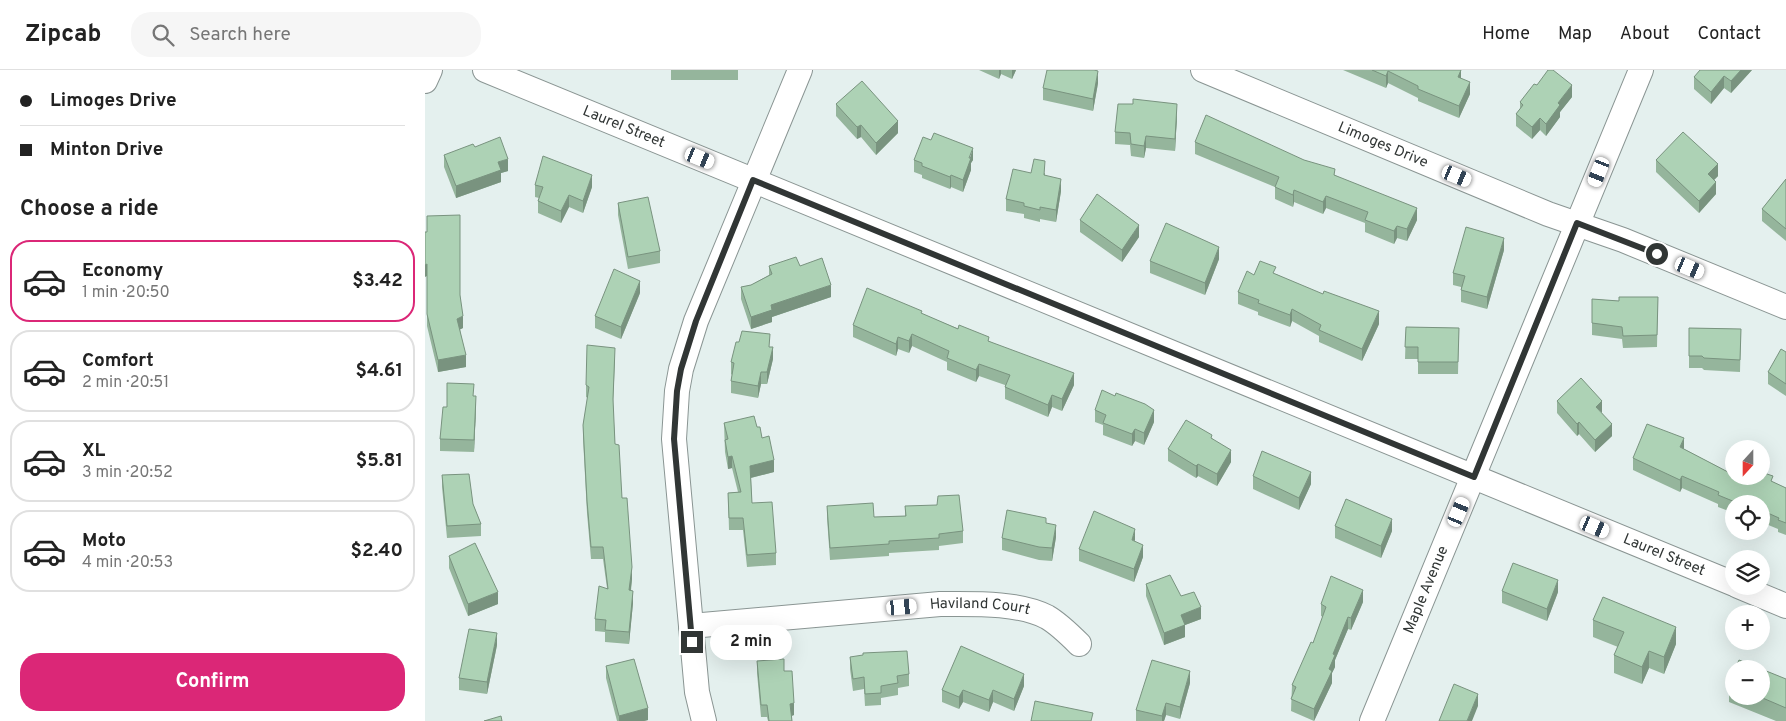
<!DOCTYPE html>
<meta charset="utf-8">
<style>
body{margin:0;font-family:Overpass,sans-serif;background:#f6f6f6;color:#222;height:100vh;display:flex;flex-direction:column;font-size:19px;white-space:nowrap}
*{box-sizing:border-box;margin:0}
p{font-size:16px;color:#767676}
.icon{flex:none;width:28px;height:28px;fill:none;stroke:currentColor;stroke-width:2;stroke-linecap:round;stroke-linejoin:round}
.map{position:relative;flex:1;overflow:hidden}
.details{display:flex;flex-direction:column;background:#fff;width:425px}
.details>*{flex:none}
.hud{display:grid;align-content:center;height:110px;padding:0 20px;background:#fff}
.needle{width:32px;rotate:201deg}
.tools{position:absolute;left:1300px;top:370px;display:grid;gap:10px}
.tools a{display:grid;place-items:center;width:45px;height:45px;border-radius:50%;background:#fff;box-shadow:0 5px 20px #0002;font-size:25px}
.end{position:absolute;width:22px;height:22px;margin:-11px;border:6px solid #313635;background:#fff;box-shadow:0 0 0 2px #fff}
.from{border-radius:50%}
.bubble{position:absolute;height:35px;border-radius:18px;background:#fff;box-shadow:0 5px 20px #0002;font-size:16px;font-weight:700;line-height:35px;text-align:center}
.car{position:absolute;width:15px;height:30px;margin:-15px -8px;border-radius:6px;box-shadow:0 0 4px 1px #0007;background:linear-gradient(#fff 24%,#345 0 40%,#fff 0 76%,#345 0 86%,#fff 0)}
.hud b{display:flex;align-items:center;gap:18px;height:48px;font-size:19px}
.hud b+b{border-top:1px solid #e0e0e0}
.hud i{width:12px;height:12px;background:#222}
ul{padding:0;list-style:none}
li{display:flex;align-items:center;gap:15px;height:82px;margin:0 10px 8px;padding:0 10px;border:2px solid #e0e0e0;border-radius:20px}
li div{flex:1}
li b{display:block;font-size:19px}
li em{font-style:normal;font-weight:700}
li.on{border-color:#db2777}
li>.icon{width:45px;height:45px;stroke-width:1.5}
h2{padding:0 20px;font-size:22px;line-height:60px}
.action{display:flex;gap:10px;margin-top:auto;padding:10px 20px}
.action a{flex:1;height:58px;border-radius:20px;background:#db2777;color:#fff;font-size:20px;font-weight:700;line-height:58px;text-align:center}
header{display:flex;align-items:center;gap:30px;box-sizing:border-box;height:70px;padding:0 25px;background:#fff;border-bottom:1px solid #e0e0e0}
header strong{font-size:24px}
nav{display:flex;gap:28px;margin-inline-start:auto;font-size:18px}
.search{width:350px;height:45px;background:#f6f6f6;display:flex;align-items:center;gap:12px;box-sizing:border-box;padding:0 18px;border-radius:20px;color:#767676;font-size:19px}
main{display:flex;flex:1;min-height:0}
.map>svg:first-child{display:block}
</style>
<header>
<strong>Zipcab</strong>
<div class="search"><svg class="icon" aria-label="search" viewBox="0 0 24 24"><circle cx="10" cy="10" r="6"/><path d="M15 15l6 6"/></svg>Search here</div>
<nav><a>Home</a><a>Map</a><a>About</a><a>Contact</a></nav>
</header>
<main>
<section class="details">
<div class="hud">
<b><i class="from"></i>Limoges Drive</b>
<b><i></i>Minton Drive</b>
</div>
<h2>Choose a ride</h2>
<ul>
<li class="on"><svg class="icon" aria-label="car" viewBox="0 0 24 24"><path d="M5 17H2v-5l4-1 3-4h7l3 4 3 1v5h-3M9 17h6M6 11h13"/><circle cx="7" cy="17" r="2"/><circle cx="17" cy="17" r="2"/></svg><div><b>Economy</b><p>1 min · 20:50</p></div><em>$3.42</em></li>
<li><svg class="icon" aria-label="car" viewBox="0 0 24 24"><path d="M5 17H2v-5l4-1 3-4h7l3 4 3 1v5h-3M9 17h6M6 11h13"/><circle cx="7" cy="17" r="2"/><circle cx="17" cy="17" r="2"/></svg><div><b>Comfort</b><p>2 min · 20:51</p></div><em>$4.61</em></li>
<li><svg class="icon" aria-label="car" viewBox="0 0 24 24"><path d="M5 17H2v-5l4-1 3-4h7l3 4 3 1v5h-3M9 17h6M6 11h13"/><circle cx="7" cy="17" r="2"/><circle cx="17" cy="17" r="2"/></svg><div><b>XL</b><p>3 min · 20:52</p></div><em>$5.81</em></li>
<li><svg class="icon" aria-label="car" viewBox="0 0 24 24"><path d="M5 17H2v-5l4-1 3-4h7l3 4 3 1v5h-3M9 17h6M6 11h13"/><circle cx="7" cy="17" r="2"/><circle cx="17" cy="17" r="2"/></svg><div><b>Moto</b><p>4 min · 20:53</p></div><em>$2.40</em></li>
</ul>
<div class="action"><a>Confirm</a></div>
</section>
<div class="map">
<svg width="1361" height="651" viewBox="0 0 1361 651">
<rect width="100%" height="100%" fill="#e4f0ee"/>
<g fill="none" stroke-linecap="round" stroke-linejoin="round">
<defs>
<g id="minor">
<path id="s1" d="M60 0 1309 514"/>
<path id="s2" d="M778 0 1123 144 1198 170 1361 237"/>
<path d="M0 11 5 0"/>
<path d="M1313 516 1361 536"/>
<path id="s3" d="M266 556 515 534C547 534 593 532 622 547 634 554 644 564 654 574"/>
<path d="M279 651 272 622 249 369 252 321 256 299 271 251 375 0"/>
<path id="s4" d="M947 651 1216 0"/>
</g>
</defs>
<!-- minor casing -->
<use href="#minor" stroke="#8a9593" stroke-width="26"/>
<!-- minor -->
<use href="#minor" stroke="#fff" stroke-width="24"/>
</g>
<!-- wall -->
<g fill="#95b59c">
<rect x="246" y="0" width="67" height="10"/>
<path d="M554 0H591L587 9 576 4 574 9Z"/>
<path d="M918 0H1036V9L1045 24 1034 48 993 31V28L963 13 961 18Z"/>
<path d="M1327 0 1306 23 1299 18 1286 34 1269 19V7Z"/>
<path d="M673 13 668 41 618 30V18Z"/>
<path d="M1112 15 1147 27 1135 42V47L1121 66 1115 60 1107 69 1091 56V44L1095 39V32Z"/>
<path d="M411 34 473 63 451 85 436 67 432 69 411 46Z"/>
<path d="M752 46 750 81 721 78 719 88 706 86 705 75 690 74V62Z"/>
<path d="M770 72 910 105 992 150 982 171 972 168 969 174 940 162V153L901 138 898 144 869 132 868 137 850 129V117L770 84Z"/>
<path d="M19 85 83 101 76 103V112L31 128 19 97Z"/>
<path d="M489 90H548L546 93V100L538 122 526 117 525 119 497 108V105L489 102Z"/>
<path d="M1231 90 1293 106 1289 110 1291 124 1274 143 1231 102Z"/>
<path d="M606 103H620V106L636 121 631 152 615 149V152L599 148V144L581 141V129Z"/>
<path d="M1361 109V171L1337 151V139Z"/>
<path d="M110 115 167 117 158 143 144 137 136 153 113 143V131L114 128 110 127Z"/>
<path d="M193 133 235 181V193L203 199 193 145Z"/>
<path d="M655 150 714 167 697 192 655 162Z"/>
<path d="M0 162 35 225 38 258 35 259 41 297 13 302 2 256V206Z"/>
<path d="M1079 180 1062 239 1036 232V217L1028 215V203Z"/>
<path d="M794 189 780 225 725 203V191Z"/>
<path d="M344 196H375L406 227 347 247V252L326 259 316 229V217L326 215 344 205Z"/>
<path d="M851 204 954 254 937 291 894 272V266L867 251 865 257 833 245V242L813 234V222L829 205Z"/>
<path d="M215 223 196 269 170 258V246Z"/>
<path d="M1233 227 1232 277 1198 278 1197 269 1167 265V229L1194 231Z"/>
<path d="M497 244 564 271 649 315 637 341 627 337 623 347 580 329V315L554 306 551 312 522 300V292L487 276 484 283 473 279 471 286 428 267V255Z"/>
<path d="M981 257 1034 258 1033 304H993V289H980Z"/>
<path d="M1264 258 1316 259 1315 302 1279 300 1277 298H1264Z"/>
<path d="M345 277 348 289 342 314H336L333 328 306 323V311L307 305 306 304V292Z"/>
<path d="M1361 282V326L1343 314V302Z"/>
<path d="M190 290 188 334 190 374 207 509 206 521 208 533 204 574 180 572V562L170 561V549L182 518 178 489H166L162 443 158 368V355L163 328 161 327V315Z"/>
<path d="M49 326 51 338 49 382 15 381V369L22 337Z"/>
<path d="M1132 331 1177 343 1187 366 1170 382 1154 364 1152 366 1132 343Z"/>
<path d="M670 340 729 352 719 375 710 371 707 376 678 365V355L670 352Z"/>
<path d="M299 353 332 357 337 368 349 402 326 408 327 433 351 483V495L322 497 318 460H304L303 423 313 422 307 398 303 399 300 382Z"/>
<path d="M787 368 806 392 792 416 773 406 771 408 743 391V379Z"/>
<path d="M1259 379 1303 402 1348 412 1361 418V465L1353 462V459L1336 452V434H1309V443L1293 437V434L1257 418 1255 422 1208 400V388Z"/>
<path d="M17 405 48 434 56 454V466L22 468 17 417Z"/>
<path d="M828 406 886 414 874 440 828 419Z"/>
<path d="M402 436 449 447 480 446V436L538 461V473L514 476V480L464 483V486L405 490 402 448Z"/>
<path d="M621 453 631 467 627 491 614 490 577 480V468Z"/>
<path d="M910 456 967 461 956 488 910 468Z"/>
<path d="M710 471 718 487 709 512 654 491V479Z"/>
<path d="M24 486 73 534 43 546 24 498Z"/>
<path d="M721 514 756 526 776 549 760 555V567L739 575 721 526Z"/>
<path d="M1077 521 1133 522 1122 551 1077 533Z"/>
<path d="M938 532 926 560 923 559 910 590V597L907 603V613L889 651 866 641 867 615 888 573 898 547 896 546V534Z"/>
<path d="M1168 550 1251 574 1239 604 1224 598 1217 614 1189 603V585L1193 577 1168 567Z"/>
<path d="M72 575 62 624 34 620V608Z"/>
<path d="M425 587 484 604V616L473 618V625L456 628V635L440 636 439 619 428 621 425 599Z"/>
<path d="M332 591 359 601 369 645 367 646V651H343L342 647H336L332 603Z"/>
<path d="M181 596 223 650 219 651H192L181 608Z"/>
<path d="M1309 602V626H1336L1361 609V651H1351L1304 632V615Z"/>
<path d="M765 613 755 649 741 645 739 651H711V640Z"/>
<path d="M599 616 589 641 568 632 564 642 538 632 534 639 517 632V620Z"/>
</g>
<!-- shaded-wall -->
<g fill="#79937f">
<path d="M574 0H576V4L574 9Z"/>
<path d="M587 0H591L587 9Z"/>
<path d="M1036 0V12L1033 7Z"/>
<path d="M1316 0H1327L1306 23V11Z"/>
<path d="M673 1V13L668 41V29Z"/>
<path d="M963 1V13L961 18V6Z"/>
<path d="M1299 6V18L1286 34V22Z"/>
<path d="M1045 12V24L1034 48V36Z"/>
<path d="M1147 15V27L1135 42V47L1121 66V54L1133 33Z"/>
<path d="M752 34V46L750 81V69Z"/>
<path d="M1115 48V60L1107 69V57Z"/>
<path d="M473 51V63L451 85V73Z"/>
<path d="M436 55V67L432 69V57Z"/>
<path d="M721 66V78L719 88V76Z"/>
<path d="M548 78V90L546 93V100L538 122V110Z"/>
<path d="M83 89V101L76 103V112L31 128V116L73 92Z"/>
<path d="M1293 94V106L1283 116V104Z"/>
<path d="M167 105V117L158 143V131Z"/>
<path d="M526 105V117L525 119V107Z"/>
<path d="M636 109V121L631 152V140Z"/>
<path d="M1291 112V124L1274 143V131Z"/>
<path d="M869 120V132L868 137V125Z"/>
<path d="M144 125V137L136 153V141Z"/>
<path d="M901 126V138L898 144V132Z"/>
<path d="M992 138V150L982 171V159Z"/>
<path d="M714 155V167L697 192V180Z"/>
<path d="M972 156V168L969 174V161Z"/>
<path d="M1079 168V180L1062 239V227Z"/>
<path d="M794 177V189L780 225V213Z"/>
<path d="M2 194V206L0 207V195Z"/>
<path d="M215 211V223L196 269V257Z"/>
<path d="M406 215V227L347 247V252L326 259V247L346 235Z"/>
<path d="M867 239V251L865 257V245Z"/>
<path d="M954 241V254L937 291V279Z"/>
<path d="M38 246V258L32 261V249Z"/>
<path d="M487 264V276L484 283V271Z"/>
<path d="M473 267V279L471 286V274Z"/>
<path d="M348 277V289L342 314V302Z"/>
<path d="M41 285V297L13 302V290Z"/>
<path d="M554 294V306L551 312V300Z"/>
<path d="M336 302V314L333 328V316Z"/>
<path d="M649 303V315L637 341V329Z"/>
<path d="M627 325V337L623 347V335Z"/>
<path d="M51 326V338L49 382V370Z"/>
<path d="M1177 331V343L1171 337Z"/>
<path d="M729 340V352L719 375V363Z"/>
<path d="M1154 352V364L1152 366V354Z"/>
<path d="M1187 354V366L1170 382V370Z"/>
<path d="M710 359V371L707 376V364Z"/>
<path d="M1259 368V380L1255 377Z"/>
<path d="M806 380V392L792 416V404Z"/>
<path d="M307 386V398L303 399V387Z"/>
<path d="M349 390V402L325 408V396Z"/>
<path d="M773 394V406L771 408V396Z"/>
<path d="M886 402V414L874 440V428Z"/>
<path d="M1257 406V418L1255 422V410Z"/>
<path d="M967 449V461L956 488V476Z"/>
<path d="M631 455V467L627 491V478Z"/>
<path d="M710 459V471L707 470Z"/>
<path d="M718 475V487L709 512V499Z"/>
<path d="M207 497V509L204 533V520Z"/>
<path d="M1133 510V522L1122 551V539Z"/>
<path d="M938 520V532L926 560V548Z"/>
<path d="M208 521V533L204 574V562Z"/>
<path d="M73 522V534L43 546V534Z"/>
<path d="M776 537V549L760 555V567L739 575V563L756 545Z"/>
<path d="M923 547V559L910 590V597L907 603V613L889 651V639L904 599 908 584Z"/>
<path d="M1251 557V574L1239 604V587Z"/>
<path d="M72 563V575L62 624V612Z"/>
<path d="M1224 581V598L1217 614V597Z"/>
<path d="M765 601V613L755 649V637Z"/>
<path d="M599 604V616L589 641V629Z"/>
<path d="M538 620V632L534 639V627Z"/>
<path d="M568 620V632L564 642V630Z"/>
<path d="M1053 624V636L1047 651H1042Z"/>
<path d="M369 633V645L365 646V634Z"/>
<path d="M741 633V645L739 651H737V646Z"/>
<path d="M223 638V650L219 651H194V646Z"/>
</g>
<!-- building -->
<g fill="#add2b5" stroke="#79937f">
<path d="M622 0H669L673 1 668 29 618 18Z"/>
<path d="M947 0H1036L1033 7 1045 12 1034 36 993 19V16L963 1 961 6Z"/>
<path d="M1123 0H1128L1147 15 1133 33 1135 35 1121 54 1115 48 1107 57 1091 44 1098 35 1095 32 1109 14 1112 15Z"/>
<path d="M1275 0H1316L1306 11 1299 6 1286 22 1269 7Z"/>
<path d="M437 11 473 51 451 73 436 55 432 57 411 34Z"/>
<path d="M708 29 752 34 750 69 721 66 719 76 706 74 705 63 690 62 693 34H708Z"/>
<path d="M781 45 879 90 910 99 909 105 992 138 982 159 972 156 969 161 940 150 943 142 901 126 898 132 869 120 868 125 850 117 854 107 770 72Z"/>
<path d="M1258 62 1293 94 1283 104 1291 112 1274 131 1231 90Z"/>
<path d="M509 63 548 78 544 88H546L538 110 526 105 525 107 497 96V93L489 90 498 67 506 70Z"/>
<path d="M75 67 83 89 73 92 76 100 31 116 19 85 48 74 50 77Z"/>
<path d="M118 86 167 105 158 131 144 125 136 141 113 131 118 117 110 115Z"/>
<path d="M609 89 620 91 619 105 636 109 631 140 615 137V140L599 136V133L581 129 588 99 606 103Z"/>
<path d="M1361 109V159L1337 139Z"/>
<path d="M672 124 714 155 697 180 655 150Z"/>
<path d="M223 127 235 181 203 187 193 133Z"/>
<path d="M35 145V225L38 246 32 249 41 285 13 290 2 244V194L0 195V162H2V146Z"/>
<path d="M741 153 794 177 780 213 725 191Z"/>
<path d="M1041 157 1079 168 1062 227 1036 220 1040 206 1028 203Z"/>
<path d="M371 187 375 196 397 188 406 215 346 235 347 240 326 247 316 217 326 215 347 204 344 196Z"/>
<path d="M835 191 851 197 848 203 898 224 899 221 954 241 937 279 894 260 896 255 867 239 865 245 833 233 834 230 813 222 822 201 829 205Z"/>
<path d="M189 199 215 211 196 257 170 246Z"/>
<path d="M442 218 497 241 496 243 533 259 534 255 564 267 563 271 649 303 637 329 627 325 623 335 580 317 585 305 554 294 551 300 522 288 524 281 487 264 484 271 473 267 471 274 428 255Z"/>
<path d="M1194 227H1233L1232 265 1198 266 1197 257 1167 253V229L1194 231Z"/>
<path d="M981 257 1034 258 1033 292H993V277H980Z"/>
<path d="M1264 258 1316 259 1315 290 1279 288 1277 286H1264Z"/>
<path d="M317 261 345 264 344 277H348L342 302H336L333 316 306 311 309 293 306 292 311 272H314Z"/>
<path d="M162 275 190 278 188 329 190 374 194 375 197 428H202L207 497 204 520 208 521 204 562 180 560 181 550 170 549 174 516 183 519 178 477H166L162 431 158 355 164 317 161 315Z"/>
<path d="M1356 279 1361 282V314L1343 302Z"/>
<path d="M1156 308 1177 331 1171 337 1187 354 1170 370 1154 352 1152 354 1132 331Z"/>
<path d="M22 313 49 314 48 326H51L49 370 15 369 18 337H22Z"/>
<path d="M677 320 690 326 691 323 720 334 729 340 719 363 710 359 707 364 678 353 681 345 670 340Z"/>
<path d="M329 346 332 357H335L337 368 344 366 349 390 325 396 327 433 347 432 351 483 322 485 318 448H304L303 423 316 422 307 386 303 387 300 370 303 369 299 353Z"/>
<path d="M761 350 787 365 786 368 806 380 792 404 773 394 771 396 743 379Z"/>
<path d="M1222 354 1259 368 1255 377 1303 402 1306 393 1309 394V406H1336V402L1348 406 1346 411 1361 418V453L1353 450 1354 448 1336 440V434H1315L1293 425 1294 422 1257 406 1255 410 1208 388Z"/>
<path d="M837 381 886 402 874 428 828 406Z"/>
<path d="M44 404 48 434 56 454 22 456 17 405Z"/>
<path d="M534 425 538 461 514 464V468L464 471V474L405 478 402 436 448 433 449 447 481 446 480 436 512 435 513 426Z"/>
<path d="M921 429 967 449 956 476 910 456Z"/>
<path d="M582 440 621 448V453L631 455 627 478 614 477 577 468Z"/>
<path d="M669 441 710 459 707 470 718 475 709 499 654 479Z"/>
<path d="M50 473 73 522 43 534 24 486Z"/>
<path d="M1088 493 1133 510 1122 539 1077 521Z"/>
<path d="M745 505 756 526 769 522 776 537 756 545 760 555 739 563 721 514Z"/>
<path d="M906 506 938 520 926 548 923 547 908 584 910 585 904 599 907 601 889 639 866 629 871 617 867 615 886 572 888 573 901 537 896 534Z"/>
<path d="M1178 527 1251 557 1239 587 1224 581 1217 597 1189 585 1199 562 1168 550Z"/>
<path d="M44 559 72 563 62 612 34 608Z"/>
<path d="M536 576 599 604 589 629 568 620 564 630 538 620 534 627 517 620Z"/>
<path d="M482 581 484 604 472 606 473 613 456 616V623L440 624 439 607 428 609 425 587 438 585V583Z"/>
<path d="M209 589 223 638 194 646 181 596Z"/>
<path d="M359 589V601H367L369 633 365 634 367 651H344L342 635H336L332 591Z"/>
<path d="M727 590 765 601 755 637 741 633 737 646 711 640Z"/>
<path d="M1314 590 1361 609V638L1333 626H1336V599H1310Z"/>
<path d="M1309 602V617L1304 615Z"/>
<path d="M1029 614 1053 624 1042 651H1014Z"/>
<path d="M610 631 668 643 666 651H606Z"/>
<path d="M76 646 77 651H59Z"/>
</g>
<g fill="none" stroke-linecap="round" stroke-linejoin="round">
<!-- route -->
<path stroke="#313635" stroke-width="6" d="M267 572 249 369 252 321 256 299 271 251 328 110 1049 407 1152 153 1232 184"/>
</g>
<g text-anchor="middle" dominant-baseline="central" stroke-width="4.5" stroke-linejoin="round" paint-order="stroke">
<!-- street labels -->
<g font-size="15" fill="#313635" stroke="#f1fefc">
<text stroke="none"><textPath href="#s1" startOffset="150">Laurel Street</textPath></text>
<text stroke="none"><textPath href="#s2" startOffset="195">Limoges Drive</textPath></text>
<text stroke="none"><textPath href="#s1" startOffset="1275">Laurel Street</textPath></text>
<text stroke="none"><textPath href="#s4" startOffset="142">Maple Avenue</textPath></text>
<text stroke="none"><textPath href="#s3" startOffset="290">Haviland Court</textPath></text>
</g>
</g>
</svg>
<div class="tools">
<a><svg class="needle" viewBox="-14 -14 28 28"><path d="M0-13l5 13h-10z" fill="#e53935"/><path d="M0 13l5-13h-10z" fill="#767676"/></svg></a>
<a><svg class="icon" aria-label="locate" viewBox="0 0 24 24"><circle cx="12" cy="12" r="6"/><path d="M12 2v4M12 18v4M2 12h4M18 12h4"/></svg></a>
<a><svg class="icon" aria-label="layers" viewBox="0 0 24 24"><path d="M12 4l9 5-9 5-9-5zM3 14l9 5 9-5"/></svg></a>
<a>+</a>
<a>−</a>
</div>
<i class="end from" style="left:1232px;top:184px"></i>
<i class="end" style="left:267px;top:572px"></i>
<div class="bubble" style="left:285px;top:555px;width:82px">2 min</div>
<i class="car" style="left:275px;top:88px;rotate:112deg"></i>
<i class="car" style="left:1174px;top:102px;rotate:202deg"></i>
<i class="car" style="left:1032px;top:106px;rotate:112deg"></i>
<i class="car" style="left:1265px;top:198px;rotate:113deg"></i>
<i class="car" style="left:1034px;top:442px;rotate:23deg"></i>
<i class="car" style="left:1170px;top:457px;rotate:113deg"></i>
<i class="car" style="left:477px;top:537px;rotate:85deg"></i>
</div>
</main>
